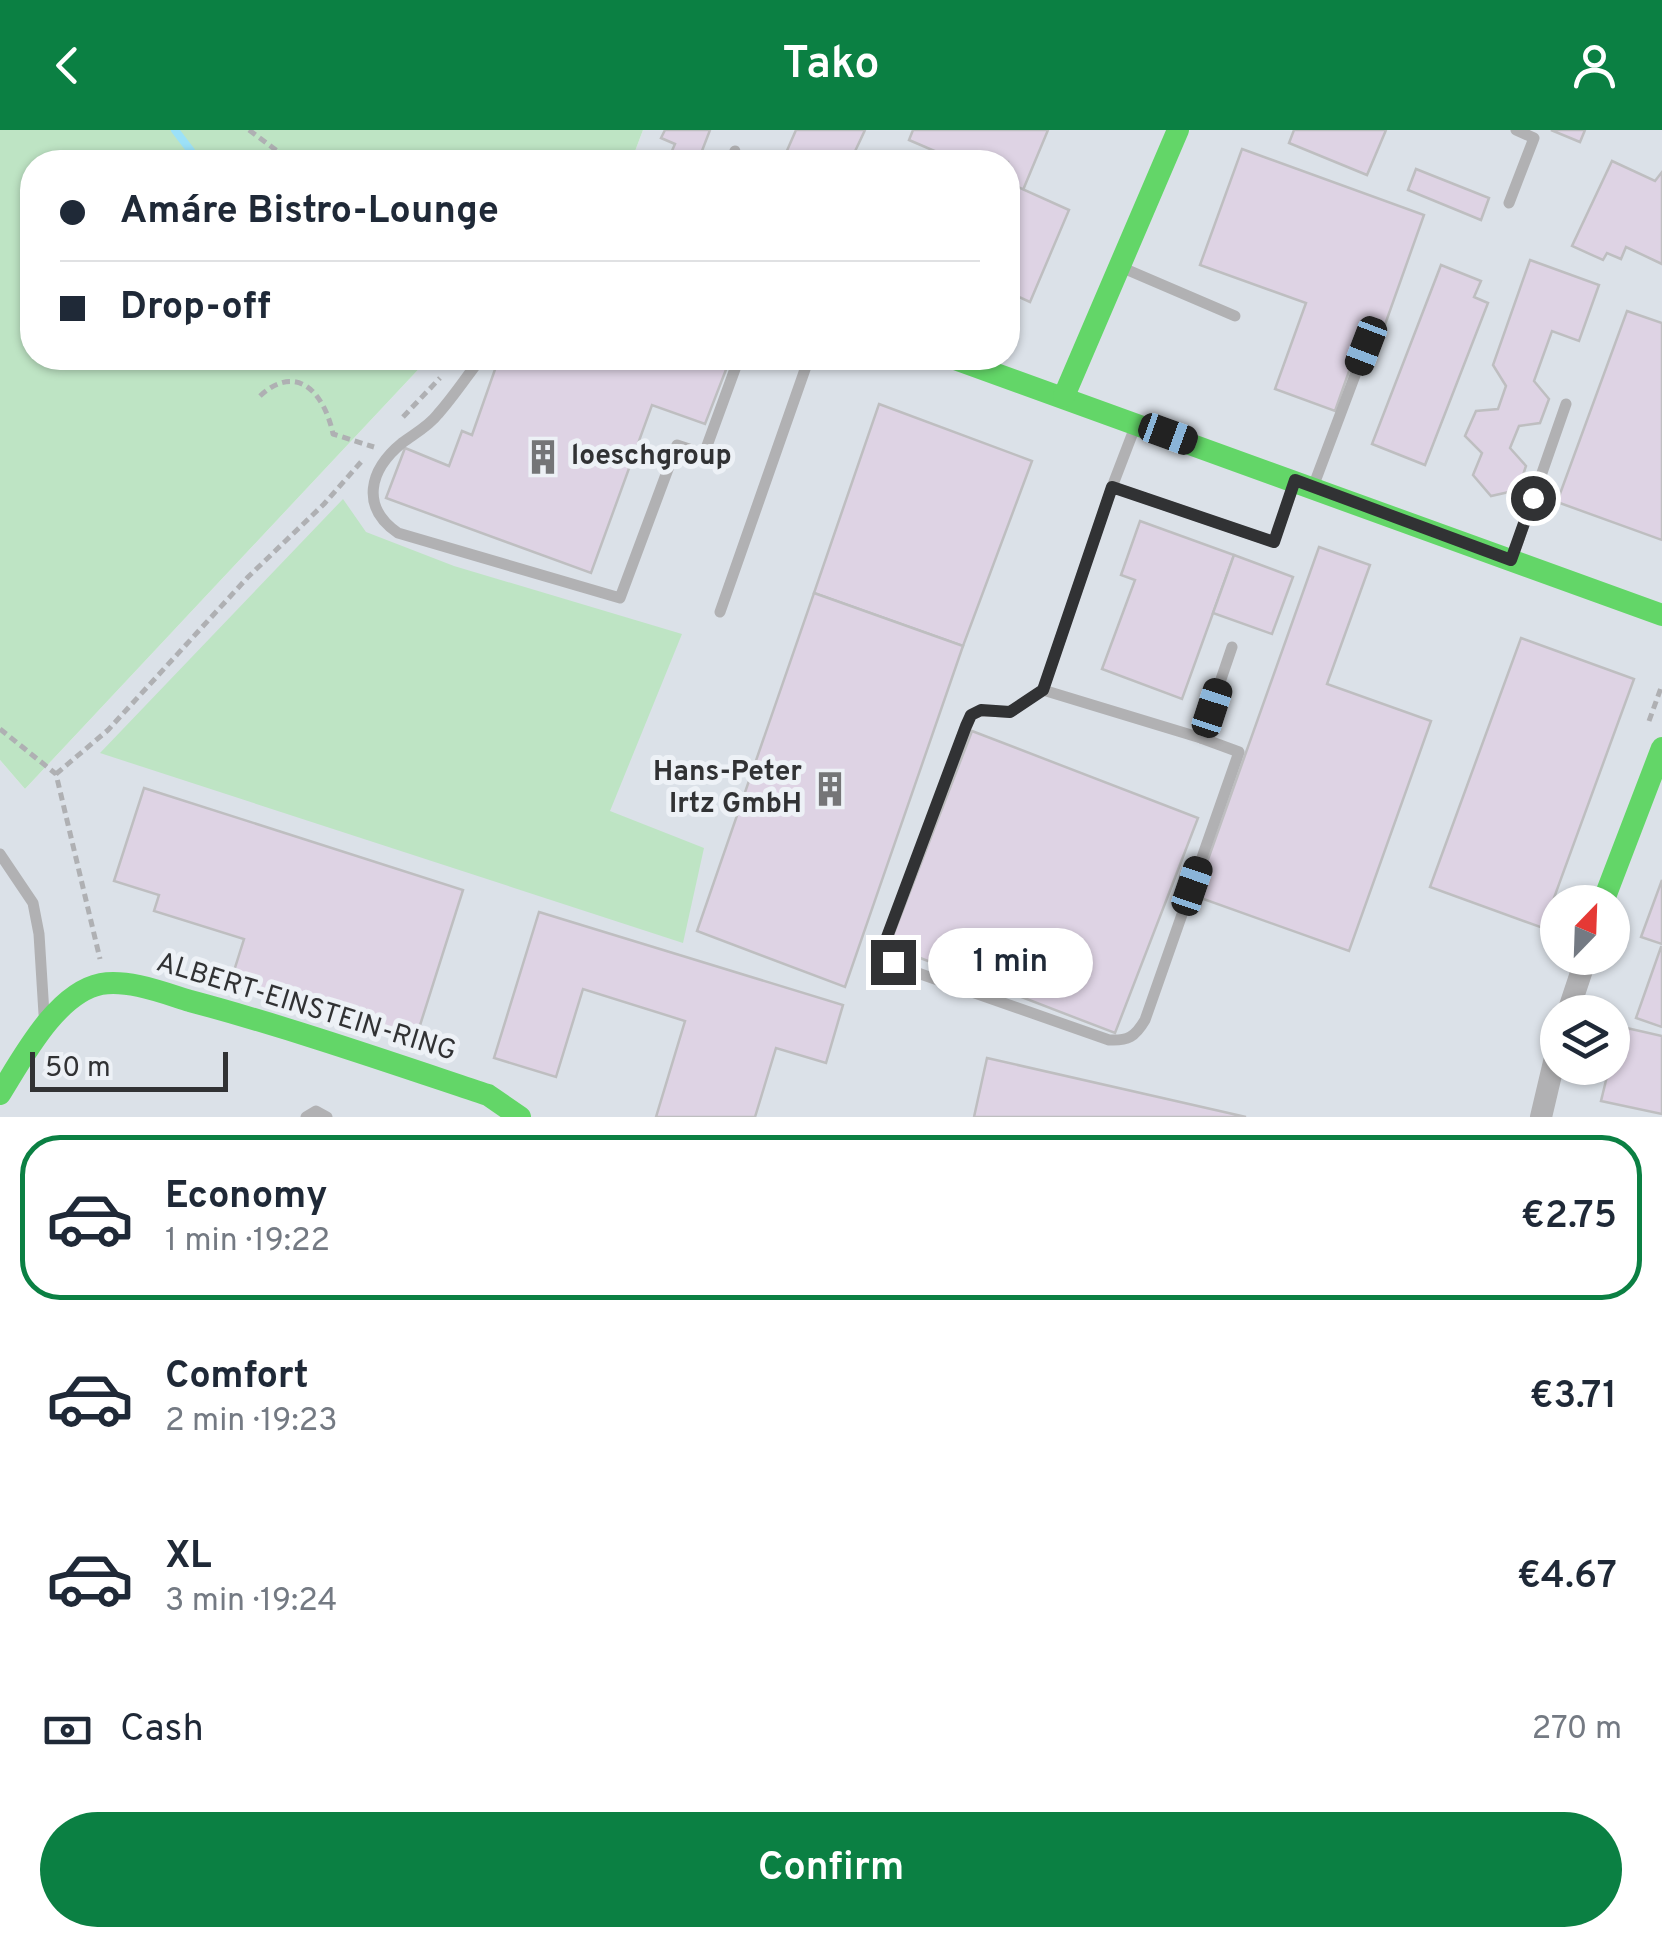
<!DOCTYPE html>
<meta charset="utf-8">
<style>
body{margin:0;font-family:Overpass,sans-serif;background:#f2f2f3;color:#1f2937;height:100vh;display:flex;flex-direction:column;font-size:38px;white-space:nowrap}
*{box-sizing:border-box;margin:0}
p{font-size:32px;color:#747a83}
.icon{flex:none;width:55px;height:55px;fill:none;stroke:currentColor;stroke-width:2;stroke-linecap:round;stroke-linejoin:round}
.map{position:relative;height:987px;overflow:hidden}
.sheet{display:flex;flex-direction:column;background:#fff;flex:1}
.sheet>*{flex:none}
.top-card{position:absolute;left:20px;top:20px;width:1000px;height:220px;border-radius:40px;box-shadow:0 2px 8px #0004;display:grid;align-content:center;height:220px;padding:0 40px;background:#fff}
.needle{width:65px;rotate:23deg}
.fabs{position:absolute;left:1540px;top:755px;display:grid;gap:20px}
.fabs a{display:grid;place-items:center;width:90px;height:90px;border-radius:50%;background:#fff;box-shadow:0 2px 8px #0004;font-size:50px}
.scale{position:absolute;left:30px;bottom:25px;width:198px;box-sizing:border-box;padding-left:10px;border:5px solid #313234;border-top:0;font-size:28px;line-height:35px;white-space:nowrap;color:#313234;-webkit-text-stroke:8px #edf1f6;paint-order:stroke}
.end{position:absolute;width:45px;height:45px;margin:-22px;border:12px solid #313234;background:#fff;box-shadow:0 0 0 5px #fff}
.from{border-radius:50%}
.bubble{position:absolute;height:70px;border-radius:35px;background:#fff;box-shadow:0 2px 8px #0004;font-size:32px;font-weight:600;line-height:70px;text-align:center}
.car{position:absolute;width:30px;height:60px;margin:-30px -15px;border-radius:12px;box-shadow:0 0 8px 2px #0007;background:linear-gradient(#222 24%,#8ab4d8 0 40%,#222 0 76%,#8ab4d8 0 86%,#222 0)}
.top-card b{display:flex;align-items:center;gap:35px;height:95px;font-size:38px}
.top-card b+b{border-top:2px solid #e0e1e3}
.top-card i{width:25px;height:25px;background:#1f2937}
ul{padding:18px 0 0;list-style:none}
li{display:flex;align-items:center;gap:30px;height:165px;margin:0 20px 15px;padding:0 20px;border:5px solid transparent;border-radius:40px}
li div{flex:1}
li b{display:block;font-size:38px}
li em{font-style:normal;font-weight:600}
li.active{border-color:#0b8043}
li>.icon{width:90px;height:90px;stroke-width:1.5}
.pay{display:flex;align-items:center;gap:25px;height:110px;padding:0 40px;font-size:38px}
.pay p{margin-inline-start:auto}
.primary-button{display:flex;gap:20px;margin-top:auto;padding:20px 40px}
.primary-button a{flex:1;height:115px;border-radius:60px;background:#0b8043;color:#fff;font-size:40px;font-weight:600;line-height:115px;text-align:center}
header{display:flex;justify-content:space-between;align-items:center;height:130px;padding:0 40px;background:#0b8043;color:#fff;font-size:45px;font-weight:600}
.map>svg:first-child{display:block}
</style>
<header><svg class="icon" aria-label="back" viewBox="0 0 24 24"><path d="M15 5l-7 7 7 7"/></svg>Tako<svg class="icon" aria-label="person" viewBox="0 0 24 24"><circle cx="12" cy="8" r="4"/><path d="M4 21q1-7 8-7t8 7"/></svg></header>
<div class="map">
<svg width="1662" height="987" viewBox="0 0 1662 987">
<rect width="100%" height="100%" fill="#eff1f4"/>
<!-- built -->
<path fill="#dbe1e8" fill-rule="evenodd" d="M643 0H1662V987H0V630L25 659 429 228H1008V32H631ZM1558 772H1612V828H1558ZM1558 882H1612V938H1558Z"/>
<!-- green -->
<g fill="#bee4c4">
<path d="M0 0H643L631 32H32V228H429L25 659 0 630Z"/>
<path d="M343 369 366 402 454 436 682 504 610 681 704 718 683 813 100 623Z"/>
</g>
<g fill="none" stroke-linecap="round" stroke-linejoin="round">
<!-- stream -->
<path stroke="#9ce1f8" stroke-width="8" d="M175 0 191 21"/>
</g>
<!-- building -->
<g fill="#ded3e4" stroke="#bebec0" stroke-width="2.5">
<path d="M665 0H710L700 26 716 32H667L675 14 661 8Z"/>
<path d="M796 0H865L850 32H782Z"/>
<path d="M913 0H1048L1023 60 1008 53V32H960L909 10Z"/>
<path d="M1294 0H1386L1367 45 1289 13Z"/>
<path d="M1551 0H1585L1580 12Z"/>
<path d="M1242 19 1424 85 1382 203 1365 196 1335 281 1275 259 1306 173 1200 135Z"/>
<path d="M1612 31 1655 51 1662 42V134L1626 117 1621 129 1607 123 1603 130 1572 116Z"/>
<path d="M1416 39 1489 68 1481 90 1408 60Z"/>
<path d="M1011 54 1069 80 1030 172 1008 162V62Z"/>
<path d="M1530 130 1599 155 1579 211 1552 201 1534 251 1549 269 1540 293 1519 296 1510 318 1526 336 1518 360 1491 366 1473 345 1482 323 1465 306 1476 281 1498 279 1506 256 1493 235Z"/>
<path d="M1441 135 1481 151 1474 167 1488 173 1425 335 1372 314Z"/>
<path d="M1627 181 1662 193V410L1557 372Z"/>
<path d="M499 228H699L727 237 705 294 652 275 591 443 386 368 405 318 449 336 462 301 472 305Z"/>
<path d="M879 274 1032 331 963 516 814 463Z"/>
<path d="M1140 391 1234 425 1182 569 1102 539 1135 450 1121 445Z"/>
<path d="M1319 417 1370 435 1327 554 1431 591 1349 821 1195 766Z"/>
<path d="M1234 425 1293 447 1272 504 1213 483Z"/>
<path d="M814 463 963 516 845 857 697 801Z"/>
<path d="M1521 508 1634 549 1543 798 1430 757Z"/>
<path d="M972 601 1198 688 1115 903 889 816Z"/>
<path d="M144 658 463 760 415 911 247 858 251 846 234 841 244 809 154 781 159 765 114 751Z"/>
<path d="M1662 750V814L1641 807Z"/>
<path d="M539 782 843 875 826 933 776 918 755 987H656L685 891 583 859 556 947 494 928Z"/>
<path d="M1661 817H1662V897L1636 888Z"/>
<path d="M1618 896 1662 906V984L1601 971 1609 938H1612Z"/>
<path d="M987 928 1246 987H974Z"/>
</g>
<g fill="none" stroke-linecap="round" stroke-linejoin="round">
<!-- path -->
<g stroke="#afb0b3" stroke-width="5" stroke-dasharray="8 5" stroke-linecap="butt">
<path d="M249 0 292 32"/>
<path d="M260 266C298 231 325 265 333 304L374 317"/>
<path d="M403 287 440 248"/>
<path d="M1649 591 1662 555"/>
<path d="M0 599 56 644 100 829"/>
<path d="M56 644 108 600 248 447 324 374 361 332"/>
</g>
<!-- lane -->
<g stroke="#b1b1b3" stroke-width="11">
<path d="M731 32 735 21"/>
<path d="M1509 73 1534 8 1516 0"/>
<path d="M1123 138 1235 186"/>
<path d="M481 228C467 246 454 266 438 284 429 296 414 304 402 313 369 340 360 377 398 403L620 468 677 315 704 324 739 228"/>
<path d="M1135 297 1112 357 1274 412 1294 354"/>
<path d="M1112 357 1043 560 1201 608 1232 517"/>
<path d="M1313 357 1366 216"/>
<path d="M1513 426 1566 274"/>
<path d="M720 482 809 228"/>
<path d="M1043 560 1010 582 981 581 971 585 884 815V825L915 842 1109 910C1128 911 1135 907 1145 890L1239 622 1201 608"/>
<path d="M0 724 33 773 39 804 44 884"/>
<path d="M306 987 316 981 327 987"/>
</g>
<!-- street -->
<g stroke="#b1b1b3" stroke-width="22">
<path d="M1568 882 1586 828"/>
<path d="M1541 987 1558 915"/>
</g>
<!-- fast -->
<g stroke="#63d668" stroke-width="22">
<path d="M952 228 1662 485"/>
<path d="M1064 266 1178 0"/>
<path d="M1603 772 1662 618"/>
<path d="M0 964C22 929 56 863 101 854 128 849 164 863 190 871 291 898 389 932 488 965L520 987"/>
</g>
</g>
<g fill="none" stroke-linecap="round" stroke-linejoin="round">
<!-- route -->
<path stroke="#313234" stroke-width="12" d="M893 832 884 825V815L966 596 971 585 981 580 1010 582 1043 560 1112 357 1274 412 1295 350 1511 430 1533 368"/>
</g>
<!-- icons -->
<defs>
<symbol id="building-bare" viewBox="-9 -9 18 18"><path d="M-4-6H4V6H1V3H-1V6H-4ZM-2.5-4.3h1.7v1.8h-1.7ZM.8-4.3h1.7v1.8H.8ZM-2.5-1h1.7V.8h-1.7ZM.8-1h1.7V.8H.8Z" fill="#747577" stroke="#edf1f6" stroke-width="2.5" paint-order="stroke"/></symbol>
</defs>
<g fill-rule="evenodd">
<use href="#building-bare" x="518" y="302" width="50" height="50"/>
<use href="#building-bare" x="805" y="634" width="50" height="50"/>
</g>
<g text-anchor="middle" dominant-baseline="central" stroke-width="10" stroke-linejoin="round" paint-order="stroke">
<!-- poi labels -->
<g font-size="28" font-weight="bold" fill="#313234" stroke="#edf1f6" text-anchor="start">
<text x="571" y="327">loeschgroup</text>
<text x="802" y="643" text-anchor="end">Hans-Peter<tspan x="802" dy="32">Irtz GmbH</tspan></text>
</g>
<!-- street labels -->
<g font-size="28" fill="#313234" stroke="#edf1f6">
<text transform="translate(306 878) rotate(17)">ALBERT-EINSTEIN-RING</text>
</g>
</g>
</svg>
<div class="fabs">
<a><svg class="needle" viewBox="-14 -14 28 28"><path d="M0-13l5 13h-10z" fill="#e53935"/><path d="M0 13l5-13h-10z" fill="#747a83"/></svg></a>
<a><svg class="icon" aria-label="layers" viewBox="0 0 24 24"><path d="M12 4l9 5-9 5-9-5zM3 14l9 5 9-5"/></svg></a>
</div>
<div class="scale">50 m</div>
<i class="end from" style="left:1533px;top:368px"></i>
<i class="end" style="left:893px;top:832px"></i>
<div class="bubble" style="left:928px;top:798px;width:165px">1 min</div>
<i class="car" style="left:1366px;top:216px;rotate:201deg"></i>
<i class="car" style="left:1168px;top:304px;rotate:110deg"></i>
<i class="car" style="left:1212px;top:578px;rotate:18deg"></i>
<i class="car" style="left:1192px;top:756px;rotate:19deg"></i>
<div class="top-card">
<b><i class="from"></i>Amáre Bistro-Lounge</b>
<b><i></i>Drop-off</b>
</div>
</div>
<section class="sheet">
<ul>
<li class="active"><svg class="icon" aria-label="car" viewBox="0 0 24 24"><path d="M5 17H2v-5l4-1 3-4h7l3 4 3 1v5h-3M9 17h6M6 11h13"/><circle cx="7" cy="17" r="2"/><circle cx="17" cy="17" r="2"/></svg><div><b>Economy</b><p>1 min · 19:22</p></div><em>€2.75</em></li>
<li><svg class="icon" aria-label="car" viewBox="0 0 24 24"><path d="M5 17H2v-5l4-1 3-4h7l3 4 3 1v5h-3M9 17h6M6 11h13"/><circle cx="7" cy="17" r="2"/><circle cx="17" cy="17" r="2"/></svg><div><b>Comfort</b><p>2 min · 19:23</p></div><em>€3.71</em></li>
<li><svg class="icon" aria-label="car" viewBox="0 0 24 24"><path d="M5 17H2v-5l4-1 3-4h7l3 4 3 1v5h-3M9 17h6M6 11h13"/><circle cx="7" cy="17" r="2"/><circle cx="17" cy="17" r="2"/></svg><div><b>XL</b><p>3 min · 19:24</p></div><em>€4.67</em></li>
</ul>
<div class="pay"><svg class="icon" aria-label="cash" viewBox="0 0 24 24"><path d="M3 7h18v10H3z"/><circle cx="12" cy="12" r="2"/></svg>Cash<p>270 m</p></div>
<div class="primary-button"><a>Confirm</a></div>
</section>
